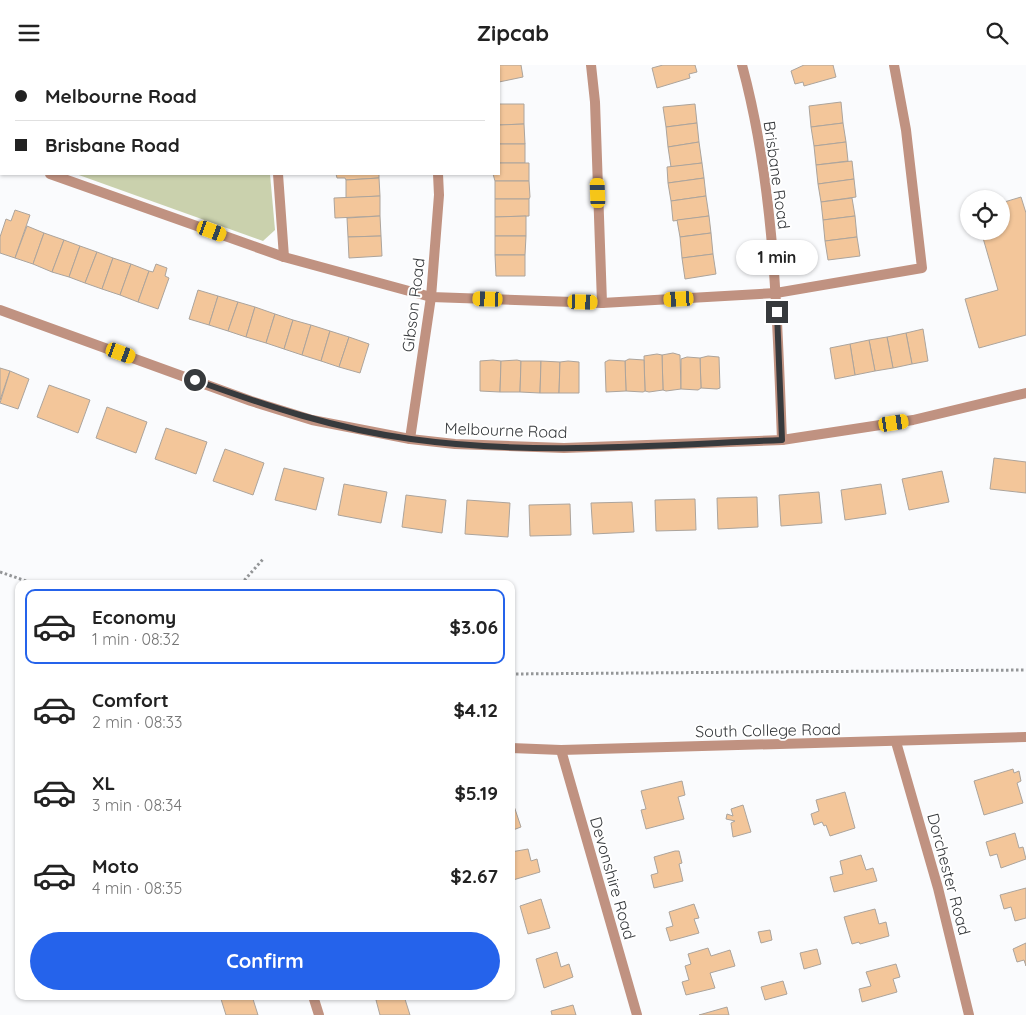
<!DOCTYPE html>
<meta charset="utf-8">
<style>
body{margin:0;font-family:Quicksand,sans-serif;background:#f6f6f6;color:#222;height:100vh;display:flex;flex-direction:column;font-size:19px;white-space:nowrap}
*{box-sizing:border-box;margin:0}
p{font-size:16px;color:#767676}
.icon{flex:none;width:28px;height:28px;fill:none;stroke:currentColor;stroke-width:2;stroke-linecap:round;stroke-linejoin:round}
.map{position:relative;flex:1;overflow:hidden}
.drawer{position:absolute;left:15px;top:515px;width:500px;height:420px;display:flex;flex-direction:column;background:#fff;border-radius:10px;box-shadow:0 1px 4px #0004}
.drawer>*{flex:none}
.hud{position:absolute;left:0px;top:0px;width:500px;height:110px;box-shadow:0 1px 4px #0004;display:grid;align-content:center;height:110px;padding:0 15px;background:#fff}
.buttons{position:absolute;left:960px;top:125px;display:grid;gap:10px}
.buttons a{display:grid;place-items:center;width:50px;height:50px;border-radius:50%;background:#fff;box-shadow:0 1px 4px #0004;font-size:25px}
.end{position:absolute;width:22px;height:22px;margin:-11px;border:6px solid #373a3d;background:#fff;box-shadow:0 0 0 2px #fff}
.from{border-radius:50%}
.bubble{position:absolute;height:35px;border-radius:18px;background:#fff;box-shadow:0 1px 4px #0004;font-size:16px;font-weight:700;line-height:35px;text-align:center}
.car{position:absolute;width:15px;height:30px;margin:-15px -8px;border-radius:6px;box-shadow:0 0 4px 1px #0007;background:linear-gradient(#f5c518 24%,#345 0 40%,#f5c518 0 76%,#345 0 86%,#f5c518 0)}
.hud b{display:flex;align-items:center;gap:18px;height:48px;font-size:19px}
.hud b+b{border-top:1px solid #e0e0e0}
.hud i{width:12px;height:12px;background:#222}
ul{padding:9px 0 0;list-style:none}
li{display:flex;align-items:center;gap:15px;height:75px;margin:0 10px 8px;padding:0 5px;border:2px solid transparent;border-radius:10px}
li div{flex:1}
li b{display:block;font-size:19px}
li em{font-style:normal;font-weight:700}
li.on{border-color:#2563eb}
li>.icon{width:45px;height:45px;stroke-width:1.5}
.action{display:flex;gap:10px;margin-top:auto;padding:10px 15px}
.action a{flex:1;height:58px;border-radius:30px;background:#2563eb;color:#fff;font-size:20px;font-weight:700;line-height:58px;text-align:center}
header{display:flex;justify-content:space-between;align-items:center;height:65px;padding:0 15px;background:#fff;font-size:22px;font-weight:700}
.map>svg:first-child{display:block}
</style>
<header><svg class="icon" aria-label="menu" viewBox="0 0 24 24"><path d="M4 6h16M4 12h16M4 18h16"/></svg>Zipcab<svg class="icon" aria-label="search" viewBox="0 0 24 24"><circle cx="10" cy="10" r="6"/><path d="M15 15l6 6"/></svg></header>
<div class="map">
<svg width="1026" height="950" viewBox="0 0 1026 950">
<rect width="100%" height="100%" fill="#fafbfd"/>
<!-- green -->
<g fill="#cad1ad">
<path d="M0 0H260V1H1V82Z"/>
<path d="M76 109H270L275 165 263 176Z"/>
</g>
<!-- building -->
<g fill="#f3c69a" stroke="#aca49c">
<path d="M487 0H521L523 12 499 17V1Z"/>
<path d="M663 0H695L697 7 689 9 690 13 657 23 652 3Z"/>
<path d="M804 0H833L836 12 804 21 803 17 795 19 791 6Z"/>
<path d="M841 37 843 58 811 62 809 41Z"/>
<path d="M499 39H524V59L499 60Z"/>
<path d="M695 39 697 58 666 62 663 42Z"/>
<path d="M697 58 699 77 668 82 666 62Z"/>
<path d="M843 58 846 77 814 81 811 62Z"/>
<path d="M524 59 525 79H499V60Z"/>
<path d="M699 77 702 98 671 102 668 82Z"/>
<path d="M846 77 848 96 816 100 814 81Z"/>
<rect x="499" y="79" width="26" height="19"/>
<path d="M852 96 854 114 818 119 816 100Z"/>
<path d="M499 98H529V116H495L493 109H499Z"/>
<path d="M702 98 704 113 668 118 667 102Z"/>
<path d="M336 109H379V113L346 115 345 113H337Z"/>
<path d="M379 113 380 131 346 133V115Z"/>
<path d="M704 113 706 131 671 136 668 118Z"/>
<path d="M854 114 856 132 821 137 818 119Z"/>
<path d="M495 116H529L530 132 529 134H495Z"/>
<path d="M380 131V151L335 153 334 133Z"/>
<path d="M706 131 709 151 673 156 671 136Z"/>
<path d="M1021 132 1026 148V270L979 283 965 234 998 225 981 166H1001V138Z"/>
<path d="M852 133 855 151 823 155 821 137Z"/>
<path d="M495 134H529V151L495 152Z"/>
<path d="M15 145 30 150 15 193 0 188V172L6 154 11 156Z"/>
<path d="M380 151 381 171 348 172 347 153Z"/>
<path d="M526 151V171H495V152Z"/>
<path d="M709 151 711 168 680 172 677 155Z"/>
<path d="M855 151 857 172 825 176 823 155Z"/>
<path d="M27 161 44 168 33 199 15 193Z"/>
<path d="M44 168 64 175 52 207 33 199Z"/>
<path d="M711 168 713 189 682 193 680 172Z"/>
<path d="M381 171 382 191 349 193 348 172Z"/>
<path d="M495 171H526L525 190H495Z"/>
<path d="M857 172 860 191 828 195 825 176Z"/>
<path d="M64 175 80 181 69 212 52 207Z"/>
<path d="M80 181 97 187 85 218 69 212Z"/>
<path d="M97 187 113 193 102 224 85 218Z"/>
<path d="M713 189 716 209 685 214 682 193Z"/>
<path d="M495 190H525V211H496Z"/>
<path d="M113 193 131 199 120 230 102 224Z"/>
<path d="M131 199 149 206 138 237 120 230Z"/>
<path d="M156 199 167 203 165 211 169 213 158 244 138 237 149 206 153 207Z"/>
<path d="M198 225 218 231 209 260 189 254Z"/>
<path d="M218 231 238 237 228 266 209 260Z"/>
<path d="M238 237 255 242 246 272 228 266Z"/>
<path d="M255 242 275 249 266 278 246 272Z"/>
<path d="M275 249 293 255 284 284 266 278Z"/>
<path d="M293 255 311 260 302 290 284 284Z"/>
<path d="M311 260 330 266 321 296 302 290Z"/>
<path d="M923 264 928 296 912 299 906 268Z"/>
<path d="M330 266 349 272 339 302 321 296Z"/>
<path d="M906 268 912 299 893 303 887 272Z"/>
<path d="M349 272 369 279 360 308 339 302Z"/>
<path d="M887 272 893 303 875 306 869 275Z"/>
<path d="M869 275 875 306 855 310 850 279Z"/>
<path d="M850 279 855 310 835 314 830 283Z"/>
<path d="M673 288 680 290 681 324 666 326 663 325 662 290Z"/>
<path d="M657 289 662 290 663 325 649 327 645 326 644 291Z"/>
<path d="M708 291 719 292 720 323 717 324 701 323 700 293Z"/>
<path d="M687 292 700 293 701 323 698 325 681 324V294Z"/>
<path d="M629 294 644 295 645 326 643 327 626 326 625 296Z"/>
<path d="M493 295 501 296 500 327 480 326V296Z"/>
<path d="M517 295 521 296 520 327H500L501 296Z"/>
<path d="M609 295 625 296 626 326 606 327 605 297Z"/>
<path d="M521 296H541L540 328 520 327Z"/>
<path d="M541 296 560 297 559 328H540Z"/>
<path d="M568 296 579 297V328H559L560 297Z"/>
<path d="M0 303 10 306 0 335Z"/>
<path d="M10 306 29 314 18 344 0 338Z"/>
<path d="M49 320 90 335 78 368 37 352Z"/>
<path d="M107 342 147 357 136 388 96 373Z"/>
<path d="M166 363 207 377 196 409 155 394Z"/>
<path d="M225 384 264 398 253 430 213 416Z"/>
<path d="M994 393 1026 397V428L990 424Z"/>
<path d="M284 403 324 413 316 445 275 435Z"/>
<path d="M942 406 949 437 909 445 902 414Z"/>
<path d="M344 419 387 427 381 458 338 450Z"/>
<path d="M881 419 886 449 845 455 841 425Z"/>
<path d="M819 427 822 458 781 461 779 430Z"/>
<path d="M406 430 446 435 442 468 402 462Z"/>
<path d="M757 432 758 462 718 464 717 433Z"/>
<path d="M695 434 696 465 656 466 655 435Z"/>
<path d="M467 435 510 438 508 472 465 469Z"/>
<path d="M632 437 634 467 593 469 591 438Z"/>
<path d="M570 439 571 470 530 471 529 440Z"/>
<path d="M1013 704 1014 708 1019 706 1021 716 1017 718 1023 738 984 750 974 716Z"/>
<path d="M682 716 685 730 678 732 684 754 646 764 641 745 646 744 641 726Z"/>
<path d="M845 727 855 763 830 771 826 760 824 761 822 757 814 760 811 749 819 746 816 735Z"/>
<path d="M511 732 521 762 513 765 511 764Z"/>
<path d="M743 740 751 767 733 772 731 758 735 756 726 754 727 749 733 751 731 744Z"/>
<path d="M1015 768 1019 783 1023 782 1026 794 1001 803 997 789 990 791 986 777Z"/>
<path d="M528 784 531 796 537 794 540 807 513 815 511 787Z"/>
<path d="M675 786H679L682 798 679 799 683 816 654 823 651 810 658 808 654 792Z"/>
<path d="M861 790 866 805 873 803 877 816 834 827 830 812 843 809 840 796Z"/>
<path d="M1026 823V853L1015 856 1011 842 1004 844 1000 830Z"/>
<path d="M541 834 550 863 528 869 520 841Z"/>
<path d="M694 839 699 853 694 854 699 868 670 876 666 863 673 861 669 847Z"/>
<path d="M875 844 879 859 886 857 889 871 860 879 859 877 852 879 844 852Z"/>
<path d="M770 865 772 875 761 878 758 867Z"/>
<path d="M1026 878V901L1024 895 1017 897 1013 884Z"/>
<path d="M708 883 711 891 730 885 735 901 710 908 715 923 686 930 682 917 689 915 685 901 691 899 688 889Z"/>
<path d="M817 884 821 899 804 904 800 888Z"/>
<path d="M557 887 561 902 569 899 573 912 544 923 536 894Z"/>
<path d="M896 899 900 912 893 914 897 927 862 937 859 924 871 921 866 907Z"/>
<path d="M783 916 787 929 765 935 761 922Z"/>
<path d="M220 931H252L258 950H226Z"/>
<path d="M389 931H404L410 950H380L376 935Z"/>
<path d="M573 940 576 950H552L551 946Z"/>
<path d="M727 942 729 950H699Z"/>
</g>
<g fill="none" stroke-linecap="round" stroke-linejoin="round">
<!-- path -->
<g stroke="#949698" stroke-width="3" stroke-dasharray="2.5 2.5" stroke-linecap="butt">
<path d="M0 507 35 519"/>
<path d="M241 519 264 493"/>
<path d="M511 609 1026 605"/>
</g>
<!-- service -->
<g stroke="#c09281" stroke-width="10">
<path d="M269 0V1"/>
<path d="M591 0 595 37 602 238"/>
<path d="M0 91H1"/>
<path d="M50 109 284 192 431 232 602 238 776 228 922 203 906 65 894 0"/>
<path d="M278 109 284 192"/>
</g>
<!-- minor -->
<g stroke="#c09281" stroke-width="10">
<path d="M426 0V1"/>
<path d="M742 0C775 122 777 249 782 375"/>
<path d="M0 245 251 336 312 355 410 374 455 379 564 383 782 375 913 355 1026 328"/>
<path d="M410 374 431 232 439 130 438 109"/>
<path d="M896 677 938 823 969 950"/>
<path d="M511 683 561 685 1026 672"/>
<path d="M561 685 637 950"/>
<path d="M313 931 319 950"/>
</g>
</g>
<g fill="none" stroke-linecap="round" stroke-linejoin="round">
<!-- route -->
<path stroke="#373a3d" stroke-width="6" d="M195 315C266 341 336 364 411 374 533 391 659 380 782 375L777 247"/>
</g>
<g text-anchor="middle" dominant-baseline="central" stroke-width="4" stroke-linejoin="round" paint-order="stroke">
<!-- street labels -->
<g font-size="16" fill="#373a3d" stroke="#fff">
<text transform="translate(777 110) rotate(82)">Brisbane Road</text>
<text transform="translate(413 240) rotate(-83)">Gibson Road</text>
<text transform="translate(506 365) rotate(2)">Melbourne Road</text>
<text transform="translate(768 665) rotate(-1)">South College Road</text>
<text transform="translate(949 809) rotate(75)">Dorchester Road</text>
<text transform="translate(613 813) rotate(74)">Devonshire Road</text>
</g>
</g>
</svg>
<div class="buttons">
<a><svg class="icon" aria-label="locate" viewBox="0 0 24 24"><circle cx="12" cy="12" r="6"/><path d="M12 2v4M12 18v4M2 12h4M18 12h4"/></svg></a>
</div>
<i class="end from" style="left:195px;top:315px"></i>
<i class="end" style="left:777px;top:247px"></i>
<div class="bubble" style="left:736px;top:175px;width:82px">1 min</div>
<i class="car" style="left:598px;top:128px;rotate:358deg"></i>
<i class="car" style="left:212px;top:166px;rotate:110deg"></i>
<i class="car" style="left:488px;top:234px;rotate:272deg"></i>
<i class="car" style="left:679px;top:234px;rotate:267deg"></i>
<i class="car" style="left:583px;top:237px;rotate:92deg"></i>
<i class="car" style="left:121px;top:288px;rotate:110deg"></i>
<i class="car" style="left:894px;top:358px;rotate:81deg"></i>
<div class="hud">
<b><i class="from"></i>Melbourne Road</b>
<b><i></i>Brisbane Road</b>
</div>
<section class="drawer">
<ul>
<li class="on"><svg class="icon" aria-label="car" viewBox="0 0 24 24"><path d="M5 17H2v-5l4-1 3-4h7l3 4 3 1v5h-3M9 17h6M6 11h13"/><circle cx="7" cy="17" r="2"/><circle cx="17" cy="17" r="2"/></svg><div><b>Economy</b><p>1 min · 08:32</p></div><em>$3.06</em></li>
<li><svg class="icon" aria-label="car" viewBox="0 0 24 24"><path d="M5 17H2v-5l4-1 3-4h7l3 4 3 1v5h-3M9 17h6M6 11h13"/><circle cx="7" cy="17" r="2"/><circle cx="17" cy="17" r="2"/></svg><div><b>Comfort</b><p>2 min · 08:33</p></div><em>$4.12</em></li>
<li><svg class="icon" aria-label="car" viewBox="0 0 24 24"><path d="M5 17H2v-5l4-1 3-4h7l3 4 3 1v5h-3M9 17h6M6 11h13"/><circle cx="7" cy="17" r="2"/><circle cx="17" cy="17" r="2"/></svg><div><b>XL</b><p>3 min · 08:34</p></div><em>$5.19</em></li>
<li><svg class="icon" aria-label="car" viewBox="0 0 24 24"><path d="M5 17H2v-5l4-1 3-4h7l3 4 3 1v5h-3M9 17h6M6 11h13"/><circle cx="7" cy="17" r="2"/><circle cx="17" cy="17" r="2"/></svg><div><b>Moto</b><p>4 min · 08:35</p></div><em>$2.67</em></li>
</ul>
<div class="action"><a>Confirm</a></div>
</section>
</div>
